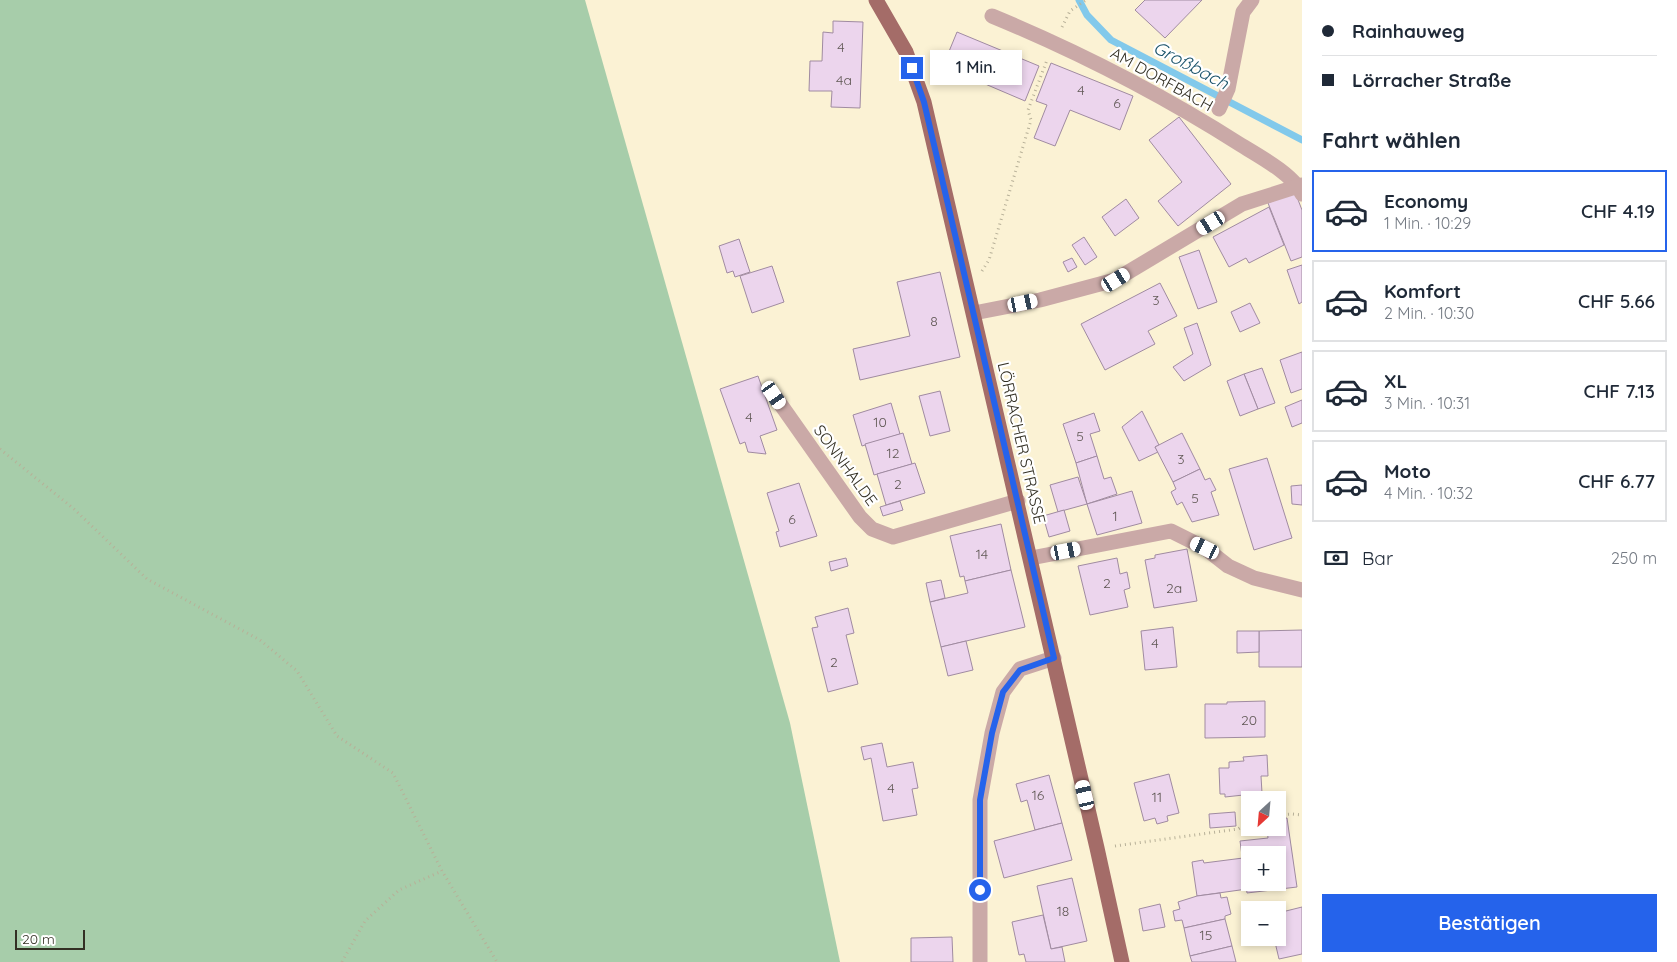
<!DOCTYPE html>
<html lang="de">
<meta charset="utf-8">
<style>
body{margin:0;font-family:Quicksand,sans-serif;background:#f6f6f7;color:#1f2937;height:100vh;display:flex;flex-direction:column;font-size:19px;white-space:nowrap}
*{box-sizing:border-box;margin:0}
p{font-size:16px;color:#747a83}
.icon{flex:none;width:28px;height:28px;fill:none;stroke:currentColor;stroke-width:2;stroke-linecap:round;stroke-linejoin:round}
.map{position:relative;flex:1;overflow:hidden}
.panel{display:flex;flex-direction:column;background:#fff;width:375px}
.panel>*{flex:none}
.guide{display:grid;align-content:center;height:110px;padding:0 20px;background:#fff}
.needle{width:32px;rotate:206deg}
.fabs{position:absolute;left:1241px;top:791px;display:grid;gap:10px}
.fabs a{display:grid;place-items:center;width:45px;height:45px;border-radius:0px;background:#fff;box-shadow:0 2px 8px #0003;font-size:25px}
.scale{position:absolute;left:15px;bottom:12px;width:70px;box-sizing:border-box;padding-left:5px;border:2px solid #333024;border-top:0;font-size:14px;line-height:18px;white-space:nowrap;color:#333024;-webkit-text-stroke:4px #fff;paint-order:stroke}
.end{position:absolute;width:22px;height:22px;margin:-11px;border:6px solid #2563eb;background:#fff;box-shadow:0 0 0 2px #fff}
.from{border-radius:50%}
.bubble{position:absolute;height:35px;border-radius:0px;background:#fff;box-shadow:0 2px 8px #0003;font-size:16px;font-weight:600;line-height:35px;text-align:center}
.car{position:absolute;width:15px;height:30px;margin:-15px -8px;border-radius:6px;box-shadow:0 0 4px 1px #0007;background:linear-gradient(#fff 24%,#345 0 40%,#fff 0 76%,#345 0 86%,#fff 0)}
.guide b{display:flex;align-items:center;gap:18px;height:48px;font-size:19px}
.guide b+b{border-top:1px solid #e0e1e3}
.guide i{width:12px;height:12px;background:#1f2937}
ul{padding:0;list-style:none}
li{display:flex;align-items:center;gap:15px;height:82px;margin:0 10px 8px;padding:0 10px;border:2px solid #e0e1e3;border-radius:0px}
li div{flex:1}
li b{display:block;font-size:19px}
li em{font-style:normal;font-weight:600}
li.active{border-color:#2563eb}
li>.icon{width:45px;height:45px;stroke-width:1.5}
h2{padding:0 20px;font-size:22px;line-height:60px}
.pay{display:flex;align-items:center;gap:12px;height:55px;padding:0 20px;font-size:19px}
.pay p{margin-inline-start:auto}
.action{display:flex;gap:10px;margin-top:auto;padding:10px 20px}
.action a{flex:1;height:58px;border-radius:0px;background:#2563eb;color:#fff;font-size:20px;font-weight:600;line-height:58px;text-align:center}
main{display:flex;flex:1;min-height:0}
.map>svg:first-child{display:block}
</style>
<main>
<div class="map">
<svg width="1302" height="962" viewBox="0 0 1302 962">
<rect width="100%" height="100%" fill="#fbf2d4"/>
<!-- green -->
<path fill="#a7cdaa" d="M0 0H585L790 723 840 962H0Z"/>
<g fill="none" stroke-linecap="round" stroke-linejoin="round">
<!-- stream -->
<path stroke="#82c9eb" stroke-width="7" d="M1079 0 1087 15 1111 40 1302 140"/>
</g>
<!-- building -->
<g fill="#ecd5ed" stroke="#a08ba1" fill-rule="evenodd">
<path d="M1145 0H1202L1165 38 1135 10Z"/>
<path d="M833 21 863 22 860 108 831 107 832 91H809L810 61H822L823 32 833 33Z"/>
<path d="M957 32 1039 66 1025 101 943 66Z"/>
<path d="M1051 63 1133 96 1120 130 1070 110 1055 146 1034 138 1047 105 1036 101Z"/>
<path d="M1179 117 1231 184 1178 226 1158 201 1182 182 1149 140Z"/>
<path d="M1295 192 1302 210V257L1291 261 1268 203Z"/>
<path d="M1126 199 1139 218 1115 236 1102 217Z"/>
<path d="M1269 207 1284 245 1249 263 1246 258 1229 267 1213 237Z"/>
<path d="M1084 237 1097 257 1085 265 1072 245Z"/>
<path d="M739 239 750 272 735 277 733 271 727 273 719 246Z"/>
<path d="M1199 250 1217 302 1198 309 1179 257Z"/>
<path d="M1072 258 1077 267 1068 272 1063 262Z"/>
<path d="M1302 265V302L1299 304 1287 270Z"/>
<path d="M772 266 784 302 752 313 740 276Z"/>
<path d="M940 272 960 357 860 380 853 349 910 336 897 282Z"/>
<path d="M1160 283 1177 316 1148 331 1155 344 1105 370 1081 324Z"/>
<path d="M1250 303 1260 323 1240 332 1231 312Z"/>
<path d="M1197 323 1211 365 1184 381 1173 367 1193 354 1184 328Z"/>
<path d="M1302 352V389L1291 393 1280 360Z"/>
<path d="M1262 368 1275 403 1258 409 1244 374Z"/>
<path d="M1244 374 1258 409 1240 416 1227 381Z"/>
<path d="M758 376 777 430 760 436 766 454 748 452 745 442 740 444 720 389Z"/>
<path d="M940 391 950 431 930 436 919 396Z"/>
<path d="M1302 400V423L1292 427 1285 407Z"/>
<path d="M891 403 900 434 862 446 853 415Z"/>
<path d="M1142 411 1159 445 1155 447 1158 452 1139 461 1122 427Z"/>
<path d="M1094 413 1100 431 1090 434 1097 456 1076 463 1063 424Z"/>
<path d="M903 433 912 464 874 475 865 444Z"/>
<path d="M1182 433 1200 469 1173 482 1155 447Z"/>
<path d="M1097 456 1104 479 1111 477 1117 494 1087 504 1076 463Z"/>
<path d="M1267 458 1292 538 1254 550 1229 469Z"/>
<path d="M915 463 925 493 886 505 877 474Z"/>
<path d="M1200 469 1205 480 1210 478 1216 490 1211 492 1219 515 1192 522 1182 502 1177 505 1171 492 1176 489 1173 482Z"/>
<path d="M1078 477 1087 504 1058 512 1050 485Z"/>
<path d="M799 483 817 536 780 547 776 532 779 531 767 493Z"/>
<path d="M1302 485V505L1292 504 1291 486Z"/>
<path d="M1132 491 1142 523 1097 535 1087 504Z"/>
<path d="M900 501 903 510 883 516 880 507Z"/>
<path d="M1064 510 1070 531 1049 537 1043 516Z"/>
<path d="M1001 524 1011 570 965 581 964 576 960 577 950 536Z"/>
<path d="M1187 549 1197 601 1154 608 1145 560 1155 558V555Z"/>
<path d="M846 558 848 566 831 571 829 562Z"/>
<path d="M1117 558 1120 574 1127 572 1130 588 1124 590 1128 607 1090 615 1078 566Z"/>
<path d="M1011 570 1025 627 941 647 930 602 968 593 965 581Z"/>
<path d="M941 580 945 598 930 602 926 583Z"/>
<path d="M848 608 854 633 846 635 858 684 828 692 812 628 818 627 815 617Z"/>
<path d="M1173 627 1177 667 1145 670 1141 631Z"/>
<path d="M1302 630V667H1259V631Z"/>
<path d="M1237 631H1259V652L1237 653Z"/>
<path d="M966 641 973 670 948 676 941 647Z"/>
<path d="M1265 701V737L1205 738V704H1227V702Z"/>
<path d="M882 743 887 767 913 762 918 788 912 789 917 815 883 821 871 758 864 760 861 747Z"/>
<path d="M1267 755 1268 776H1261L1262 793 1225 797V794H1220L1219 768H1229V762L1244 761 1243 757Z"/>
<path d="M1169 774 1179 813 1167 816 1168 821 1157 824 1155 818 1144 821 1134 783Z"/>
<path d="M1049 775 1062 823 1035 830 1027 800 1021 802 1016 784Z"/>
<path d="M1235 812 1236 826 1210 828 1209 814Z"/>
<path d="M1287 818 1297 887 1247 893 1240 841 1268 838 1267 828H1278V819ZM1250 855H1278V882H1250Z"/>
<path d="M1062 823 1072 860 1004 878 994 841Z"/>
<path d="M1243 858 1247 889 1197 896 1192 862 1203 860 1204 863Z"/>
<path d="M1072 878 1087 941 1051 949 1037 886Z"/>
<path d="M1220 893 1221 898 1227 897 1231 914 1225 916V919L1184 928 1182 920 1175 921 1173 911 1180 909 1178 902 1197 896Z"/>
<path d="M1160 904 1165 927 1143 931 1139 909Z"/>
<path d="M1302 907V954L1279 959 1274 938H1278V913Z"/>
<path d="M1043 915 1051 949 1062 947 1065 962H1026L1024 954 1019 955 1012 922Z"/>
<path d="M1225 919 1232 946 1190 956 1184 928Z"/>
<path d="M952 937 953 962H911V938Z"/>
<path d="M1232 946 1236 962H1192L1190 956Z"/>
</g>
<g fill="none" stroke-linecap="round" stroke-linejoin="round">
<!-- path -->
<g stroke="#b7b098" stroke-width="3" stroke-dasharray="1 4" stroke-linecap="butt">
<path d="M1062 27 1070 11 1086 0"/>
<path d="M982 271 989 260 1031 120 1028 110 1047 60"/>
<path d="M0 449 74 509 147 579 260 640 297 671 337 736 393 773 442 871 497 962"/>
<path d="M1278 815 1292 814 1302 815"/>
<path d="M1115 846 1238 829 1250 822"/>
<path d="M342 962 365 921 399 890 442 871"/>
</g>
<!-- street -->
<g stroke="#caa9a7" stroke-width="15">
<path d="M992 16C1079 52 1161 94 1241 145 1259 156 1294 175 1302 194"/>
<path d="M1219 109 1228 89 1243 12 1252 0"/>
<path d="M974 313 1040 300 1115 280 1242 204 1302 185"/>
<path d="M774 395 860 517 872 529 893 537 1018 501"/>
<path d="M1031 558 1171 531 1205 548 1228 566 1254 578 1302 590"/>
<path d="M980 962V800L992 733 1003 692 1020 669 1054 658"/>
</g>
<!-- primary -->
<path stroke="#a46c68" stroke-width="15" d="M876 0 906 52 924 102 1097 848 1122 962"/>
</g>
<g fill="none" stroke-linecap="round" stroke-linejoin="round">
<!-- route -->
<path stroke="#2563eb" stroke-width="6" d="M912 68 924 102 1054 658 1020 670 1003 692 992 733 980 800V890"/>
</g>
<g text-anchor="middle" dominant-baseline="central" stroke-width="4.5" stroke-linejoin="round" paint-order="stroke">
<!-- number labels -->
<g font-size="14" fill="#615956">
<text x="841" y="47">4</text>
<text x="844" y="80">4a</text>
<text x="1081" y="90">4</text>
<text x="1117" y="103">6</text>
<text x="1156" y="300">3</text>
<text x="934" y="321">8</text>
<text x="749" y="417">4</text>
<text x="880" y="422">10</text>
<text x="1080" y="436">5</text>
<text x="893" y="453">12</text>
<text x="1181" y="459">3</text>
<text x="898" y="484">2</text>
<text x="1195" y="498">5</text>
<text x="1115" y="516">1</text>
<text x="792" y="519">6</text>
<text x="982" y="554">14</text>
<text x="1107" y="583">2</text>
<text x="1174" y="588">2a</text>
<text x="1155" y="643">4</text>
<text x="834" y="662">2</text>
<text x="1249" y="720">20</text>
<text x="891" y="788">4</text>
<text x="1038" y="795">16</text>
<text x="1157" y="797">11</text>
<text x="1063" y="911">18</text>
<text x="1206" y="935">15</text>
</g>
<!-- street labels -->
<g font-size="16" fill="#333024" stroke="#fff">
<text transform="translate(1162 79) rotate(29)">AM DORFBACH</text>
<text transform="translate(1022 443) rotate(77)">LÖRRACHER STRASSE</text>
<text transform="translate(846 465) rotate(54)">SONNHALDE</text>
</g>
<!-- water labels -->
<g font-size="18" font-style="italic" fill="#1a536a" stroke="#fff">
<text transform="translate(1191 65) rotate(28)">Großbach</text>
</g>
</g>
</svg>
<div class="fabs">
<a><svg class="needle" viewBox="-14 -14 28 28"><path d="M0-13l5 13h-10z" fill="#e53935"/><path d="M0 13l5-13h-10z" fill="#747a83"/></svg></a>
<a>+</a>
<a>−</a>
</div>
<div class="scale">20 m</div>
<i class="end from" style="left:980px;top:890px"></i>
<i class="end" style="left:912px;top:68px"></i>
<div class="bubble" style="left:930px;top:50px;width:92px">1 Min.</div>
<i class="car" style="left:1211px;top:223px;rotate:239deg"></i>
<i class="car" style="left:1116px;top:280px;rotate:59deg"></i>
<i class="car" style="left:1023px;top:303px;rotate:78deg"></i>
<i class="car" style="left:774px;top:395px;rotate:145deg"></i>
<i class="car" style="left:1205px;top:548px;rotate:296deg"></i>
<i class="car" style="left:1066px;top:551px;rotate:79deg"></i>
<i class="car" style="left:1085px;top:795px;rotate:347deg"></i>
</div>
<section class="panel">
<div class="guide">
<b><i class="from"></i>Rainhauweg</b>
<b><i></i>Lörracher Straße</b>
</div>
<h2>Fahrt wählen</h2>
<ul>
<li class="active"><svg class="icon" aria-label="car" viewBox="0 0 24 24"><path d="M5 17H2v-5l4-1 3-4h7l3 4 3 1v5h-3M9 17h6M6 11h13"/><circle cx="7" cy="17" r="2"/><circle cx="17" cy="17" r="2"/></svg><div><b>Economy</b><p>1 Min. · 10:29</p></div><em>CHF 4.19</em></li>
<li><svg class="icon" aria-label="car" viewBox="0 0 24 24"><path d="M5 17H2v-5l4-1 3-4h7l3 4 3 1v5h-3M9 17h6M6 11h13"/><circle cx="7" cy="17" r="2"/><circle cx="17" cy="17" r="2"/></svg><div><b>Komfort</b><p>2 Min. · 10:30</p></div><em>CHF 5.66</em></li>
<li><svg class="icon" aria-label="car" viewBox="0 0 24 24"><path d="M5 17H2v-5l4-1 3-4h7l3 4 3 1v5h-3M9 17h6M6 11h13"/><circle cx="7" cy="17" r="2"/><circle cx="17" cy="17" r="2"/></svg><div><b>XL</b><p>3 Min. · 10:31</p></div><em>CHF 7.13</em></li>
<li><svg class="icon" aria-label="car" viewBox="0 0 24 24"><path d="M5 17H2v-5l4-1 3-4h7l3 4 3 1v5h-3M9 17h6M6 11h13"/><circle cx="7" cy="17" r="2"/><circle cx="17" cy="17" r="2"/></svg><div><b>Moto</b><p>4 Min. · 10:32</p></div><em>CHF 6.77</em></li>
</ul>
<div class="pay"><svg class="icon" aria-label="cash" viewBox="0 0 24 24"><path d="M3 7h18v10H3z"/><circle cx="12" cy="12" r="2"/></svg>Bar<p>250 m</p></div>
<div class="action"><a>Bestätigen</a></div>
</section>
</main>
